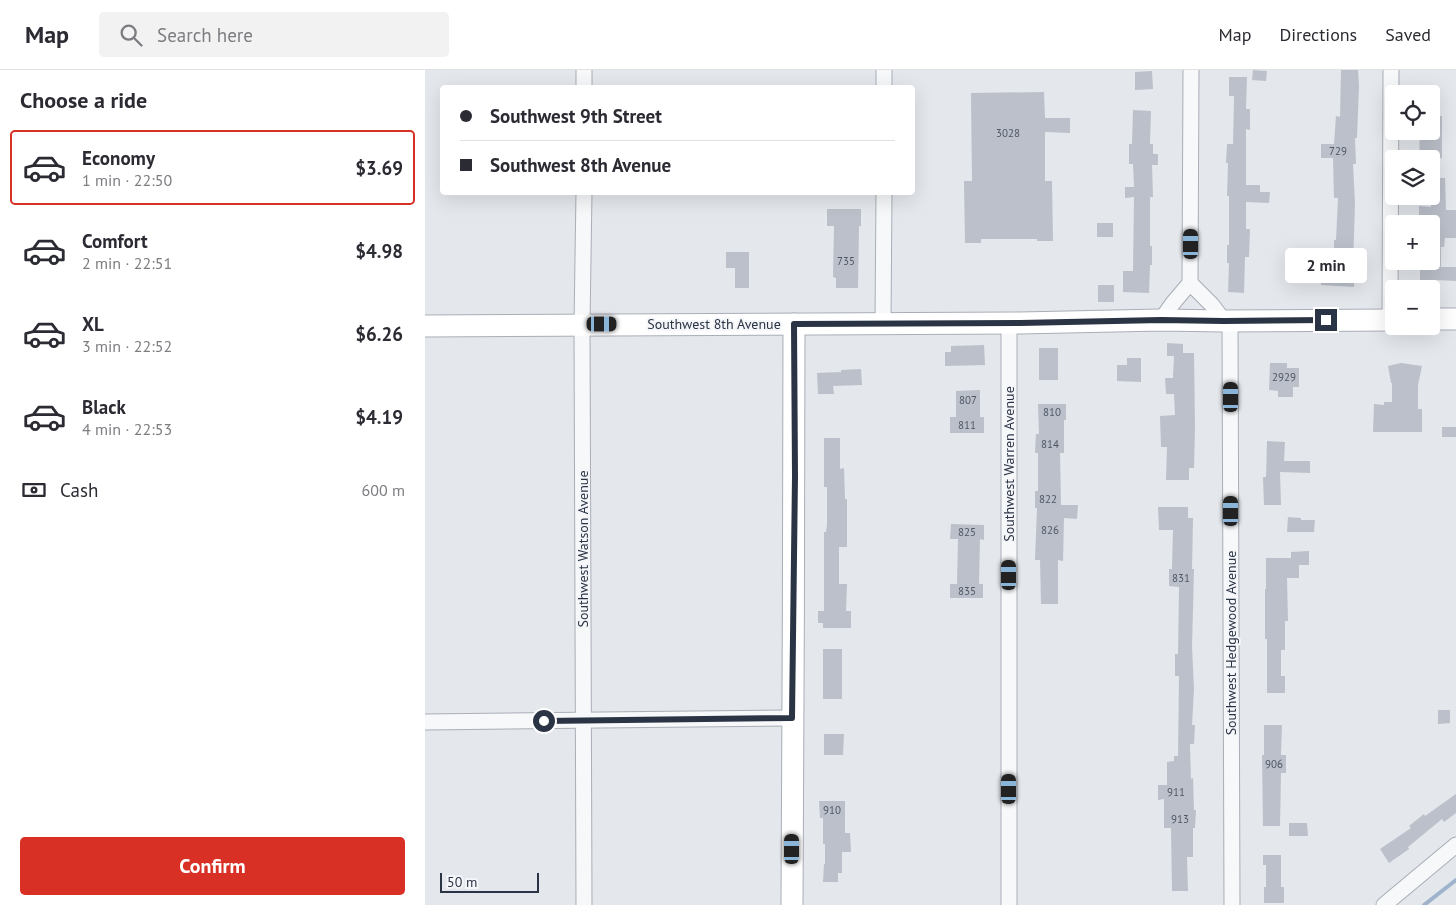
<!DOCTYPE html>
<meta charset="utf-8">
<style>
body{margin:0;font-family:"PT Sans",sans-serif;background:#f2f2f3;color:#2b2b33;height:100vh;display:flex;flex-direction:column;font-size:19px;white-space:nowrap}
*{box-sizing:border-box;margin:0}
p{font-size:16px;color:#7c7c81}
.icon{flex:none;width:28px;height:28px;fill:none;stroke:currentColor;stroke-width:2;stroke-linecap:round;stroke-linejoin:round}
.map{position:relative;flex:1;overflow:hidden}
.sheet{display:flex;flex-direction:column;background:#fff;width:425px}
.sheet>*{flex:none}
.banner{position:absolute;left:15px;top:15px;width:475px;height:110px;border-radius:5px;box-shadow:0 5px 20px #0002;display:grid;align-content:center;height:110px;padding:0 20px;background:#fff}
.fabs{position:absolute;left:960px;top:15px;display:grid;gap:10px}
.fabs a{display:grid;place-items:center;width:55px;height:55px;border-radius:5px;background:#fff;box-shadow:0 5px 20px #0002;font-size:25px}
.scale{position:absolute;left:15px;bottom:12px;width:99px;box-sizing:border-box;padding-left:5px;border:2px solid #2b3445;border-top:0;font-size:14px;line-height:18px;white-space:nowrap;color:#2b3445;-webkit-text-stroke:4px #f4f6f9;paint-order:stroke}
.end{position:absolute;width:22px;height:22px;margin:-11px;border:6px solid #2b3445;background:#fff;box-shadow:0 0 0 2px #fff}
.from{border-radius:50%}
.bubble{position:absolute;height:35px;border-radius:5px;background:#fff;box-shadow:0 5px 20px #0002;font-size:16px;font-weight:800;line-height:35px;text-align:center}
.car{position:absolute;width:15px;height:30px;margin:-15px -8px;border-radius:6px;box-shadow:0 0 4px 1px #0007;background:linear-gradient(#222 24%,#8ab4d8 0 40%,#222 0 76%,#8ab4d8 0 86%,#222 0)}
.banner b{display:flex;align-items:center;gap:18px;height:48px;font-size:19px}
.banner b+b{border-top:1px solid #e1e1e2}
.banner i{width:12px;height:12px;background:#2b2b33}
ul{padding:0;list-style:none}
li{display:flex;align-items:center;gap:15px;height:75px;margin:0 10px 8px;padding:0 10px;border:2px solid transparent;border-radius:5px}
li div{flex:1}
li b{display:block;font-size:19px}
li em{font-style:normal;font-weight:800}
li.current{border-color:#d93025}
li>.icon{width:45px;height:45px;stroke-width:1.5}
h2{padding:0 20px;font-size:22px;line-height:60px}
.pay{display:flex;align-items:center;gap:12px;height:55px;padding:0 20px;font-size:19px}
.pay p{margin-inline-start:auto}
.action{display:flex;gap:10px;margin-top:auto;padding:10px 20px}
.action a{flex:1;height:58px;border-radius:5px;background:#d93025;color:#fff;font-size:20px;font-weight:800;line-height:58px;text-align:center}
header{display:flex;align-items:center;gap:30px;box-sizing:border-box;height:70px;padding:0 25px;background:#fff;border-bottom:1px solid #e1e1e2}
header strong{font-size:24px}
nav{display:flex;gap:28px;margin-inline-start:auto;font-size:18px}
.search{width:350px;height:45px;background:#f2f2f3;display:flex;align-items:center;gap:12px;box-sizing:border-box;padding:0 18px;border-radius:5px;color:#7c7c81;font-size:19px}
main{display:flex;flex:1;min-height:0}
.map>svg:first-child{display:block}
</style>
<header>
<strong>Map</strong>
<div class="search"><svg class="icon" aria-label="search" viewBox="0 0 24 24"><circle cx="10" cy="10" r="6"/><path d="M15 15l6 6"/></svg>Search here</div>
<nav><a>Map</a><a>Directions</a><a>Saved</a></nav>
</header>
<main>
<section class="sheet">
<h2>Choose a ride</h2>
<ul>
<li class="current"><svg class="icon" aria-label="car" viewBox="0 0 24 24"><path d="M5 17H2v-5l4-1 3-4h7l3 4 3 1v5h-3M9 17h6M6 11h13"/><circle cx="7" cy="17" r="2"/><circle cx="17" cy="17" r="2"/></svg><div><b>Economy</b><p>1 min · 22:50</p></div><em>$3.69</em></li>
<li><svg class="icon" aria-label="car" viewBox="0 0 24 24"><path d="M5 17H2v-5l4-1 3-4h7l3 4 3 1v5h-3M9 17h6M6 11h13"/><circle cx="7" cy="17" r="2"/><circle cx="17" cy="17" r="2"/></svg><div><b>Comfort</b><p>2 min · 22:51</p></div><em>$4.98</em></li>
<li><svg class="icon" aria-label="car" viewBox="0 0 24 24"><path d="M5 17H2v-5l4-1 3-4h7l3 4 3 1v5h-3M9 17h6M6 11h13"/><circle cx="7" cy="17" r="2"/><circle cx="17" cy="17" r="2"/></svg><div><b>XL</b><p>3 min · 22:52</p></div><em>$6.26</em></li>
<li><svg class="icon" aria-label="car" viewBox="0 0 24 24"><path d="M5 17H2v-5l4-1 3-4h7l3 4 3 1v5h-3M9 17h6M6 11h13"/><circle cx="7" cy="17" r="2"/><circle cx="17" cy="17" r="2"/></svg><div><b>Black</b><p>4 min · 22:53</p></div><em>$4.19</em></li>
</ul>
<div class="pay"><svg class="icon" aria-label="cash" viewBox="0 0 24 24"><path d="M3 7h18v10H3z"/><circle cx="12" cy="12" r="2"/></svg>Cash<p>600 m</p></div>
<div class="action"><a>Confirm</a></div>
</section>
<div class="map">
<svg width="1031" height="835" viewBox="0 0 1031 835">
<rect width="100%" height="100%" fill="#e4e7ec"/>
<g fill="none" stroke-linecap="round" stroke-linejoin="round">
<!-- stream -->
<path stroke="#9fb4cc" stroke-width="4" d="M999 835 1031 810"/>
</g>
<!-- building -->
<g fill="#bbc0ca">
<path d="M828 0 842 1 841 11 827 10Z"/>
<path d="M916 0H933L934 16 932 68H930L931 94H928L930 133 928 196H930L929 217 896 215V203H906V195H909V170H911L913 128H909L908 88H896V74H909L911 46 915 47Z"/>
<path d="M727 1 728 19 710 20V2Z"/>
<path d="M804 7H822L821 39H825V60L821 59V115H835V122H845L844 133 821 132V159H825L824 187H820L819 223 803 222 804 193H802V175H804V126H802L803 93H801L802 74H808L809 26H804Z"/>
<path d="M619 22 620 48H645V63L620 62V111H627L628 171H612V169H556V173H540L539 111H547L546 23Z"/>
<path d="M708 40 726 41 725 74H728V84H733V95H727L728 127H725V176H727V195H725L724 223 698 222V201H708L709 127 700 128V117H709L708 94H704V74H707Z"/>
<path d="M1006 46H1017V88L994 89 995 61H1006Z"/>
<path d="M1006 108H1020L1021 140H1031V168H1020L1019 177H1016V197H1031V211L1013 210V218H995V197H1006V154H994V136L1006 137Z"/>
<path d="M402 139H436V156H434L433 218H411V208L408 207 409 156H402Z"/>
<rect x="672" y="153" width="16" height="14"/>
<path d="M301 182H324V218H310V198H301Z"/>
<rect x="673" y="215" width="16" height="17"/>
<path d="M742 273 758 274V283H769L770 357 769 398H764V410H741L742 377H736L735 346 750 345 749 324H741L740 308H748L749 286H742Z"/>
<path d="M559 275 560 295 520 296V282H526V276Z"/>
<rect x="614" y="278" width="19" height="32"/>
<path d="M702 288H716V312L692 311V295H702Z"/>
<path d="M845 293H862V298H874V317H868V327H853V321L844 320Z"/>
<path d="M976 293 997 296 993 315V339H997V362H948L949 334 959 335V332H967V313H966L963 296Z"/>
<path d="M436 299 437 315 408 316 409 324H393L392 303 416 302V300Z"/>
<path d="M555 320V347H559V363H525V347H531V321Z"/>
<path d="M613 334H641V350H639V383H635L636 435H653L652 449 639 448 638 491 633 490V534H616L615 490H610L612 438H610V421H613V383H610L611 364H614Z"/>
<rect x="1017" y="357" width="14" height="10"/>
<path d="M399 368H415V399L419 398 420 429H422V477H414V514H422L421 541H426V558H398V553H393V541H399V462H401L402 455V417H399Z"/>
<path d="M842 371 860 372 859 391H885V403L855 402 856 435H839L838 407H841Z"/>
<path d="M733 437H763V448H768L767 499H769L767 577 769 619 767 655H770L769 674H765L766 709 768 708 769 740H771L770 758H768V787H762L763 821H747L746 758H739V729L733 730V715H742V692L749 691V686H753L754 606H750V584H753L754 517 744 516V499H747L748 460H734Z"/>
<path d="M863 447 876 448V450H890L889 462H862Z"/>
<path d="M526 454 559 455V470L555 469 554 514H558V528H525V514H532L533 469H525Z"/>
<path d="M884 481V495H874V508H862L863 551H860V580H856V606H860V623H842V569H840V519H841V488H866V482Z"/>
<rect x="398" y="579" width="19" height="50"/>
<path d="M1013 640H1025V653L1013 654Z"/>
<path d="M839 655H857L856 685H861V703H856L855 756H838L837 685H839Z"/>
<path d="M399 664H419L418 685H399Z"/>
<path d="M1031 724V743L1019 752 1017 749 983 777 984 779 964 793 955 779 986 758 984 756 999 744 1000 746Z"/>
<path d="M394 731H420V763H425L426 782H417V803H413V812H398L399 794H400V774H398V748H395Z"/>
<path d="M864 753H882L883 766H864Z"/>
<path d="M838 785H856V817H859V833H839V817H841V795H838Z"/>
</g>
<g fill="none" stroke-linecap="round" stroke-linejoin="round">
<defs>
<g id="street">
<path d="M159 0V18"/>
<path d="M459 18V0"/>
<path d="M765 213 787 235 799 251"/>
<path d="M736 250 748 233 765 213 766 0"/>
<path d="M965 250 966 0"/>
<path d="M805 251 807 835"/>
<path d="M458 253 459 122"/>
<path d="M584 253V835"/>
<path d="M0 652 367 648"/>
<path d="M159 835 157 255 159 122"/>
<path d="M959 835 1031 775"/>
</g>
<g id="secondary">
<path d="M1006 249H1031"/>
<path d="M0 256 595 253 736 250 799 251 969 250"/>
<path d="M367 835C367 641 370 448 369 254"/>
</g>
</defs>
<!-- street casing -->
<use href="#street" stroke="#a9aeb7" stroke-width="17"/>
<!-- secondary casing -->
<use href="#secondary" stroke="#a9aeb7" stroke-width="23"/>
<!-- street -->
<use href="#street" stroke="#f7f8fa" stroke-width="15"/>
<!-- secondary -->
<use href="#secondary" stroke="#fff" stroke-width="21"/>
</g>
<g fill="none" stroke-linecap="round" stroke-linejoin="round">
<!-- route -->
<path stroke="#2b3445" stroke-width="6" d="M119 651 367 648 370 406 369 254 595 253 736 250 799 251 901 250"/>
</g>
<g text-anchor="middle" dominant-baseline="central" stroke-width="4" stroke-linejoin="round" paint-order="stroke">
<!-- number labels -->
<g font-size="11" fill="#4f5766">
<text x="583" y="63">3028</text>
<text x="913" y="81">729</text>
<text x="421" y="191">735</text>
<text x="859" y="307">2929</text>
<text x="543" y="330">807</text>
<text x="627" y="342">810</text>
<text x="542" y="355">811</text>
<text x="625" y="374">814</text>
<text x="623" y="429">822</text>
<text x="625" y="460">826</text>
<text x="542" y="462">825</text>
<text x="756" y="508">831</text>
<text x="542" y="521">835</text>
<text x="849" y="694">906</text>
<text x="751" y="722">911</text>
<text x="407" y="740">910</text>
<text x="755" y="749">913</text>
</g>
<!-- street labels -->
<g font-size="14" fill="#2b3445" stroke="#f4f6f9">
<text x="289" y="254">Southwest 8th Avenue</text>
<text transform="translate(584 394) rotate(-90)">Southwest Warren Avenue</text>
<text transform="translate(158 479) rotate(-90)">Southwest Watson Avenue</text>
<text transform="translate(806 573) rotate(-90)">Southwest Hedgewood Avenue</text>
</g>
</g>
</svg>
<div class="fabs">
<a><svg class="icon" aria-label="locate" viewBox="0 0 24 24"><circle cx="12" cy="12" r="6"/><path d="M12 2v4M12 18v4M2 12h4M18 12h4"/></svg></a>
<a><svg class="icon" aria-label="layers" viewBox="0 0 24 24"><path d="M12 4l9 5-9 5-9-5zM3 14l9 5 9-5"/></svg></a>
<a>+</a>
<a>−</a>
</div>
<div class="scale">50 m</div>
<i class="end from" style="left:119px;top:651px"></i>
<i class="end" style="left:901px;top:250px"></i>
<div class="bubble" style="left:860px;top:178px;width:82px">2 min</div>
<i class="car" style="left:766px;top:174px;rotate:0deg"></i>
<i class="car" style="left:177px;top:254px;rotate:90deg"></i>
<i class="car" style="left:806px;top:327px;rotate:0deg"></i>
<i class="car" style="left:806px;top:441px;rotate:0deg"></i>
<i class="car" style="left:584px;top:505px;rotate:0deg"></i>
<i class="car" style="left:584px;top:719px;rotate:0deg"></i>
<i class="car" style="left:367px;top:779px;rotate:0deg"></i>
<div class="banner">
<b><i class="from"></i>Southwest 9th Street</b>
<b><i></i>Southwest 8th Avenue</b>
</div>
</div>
</main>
